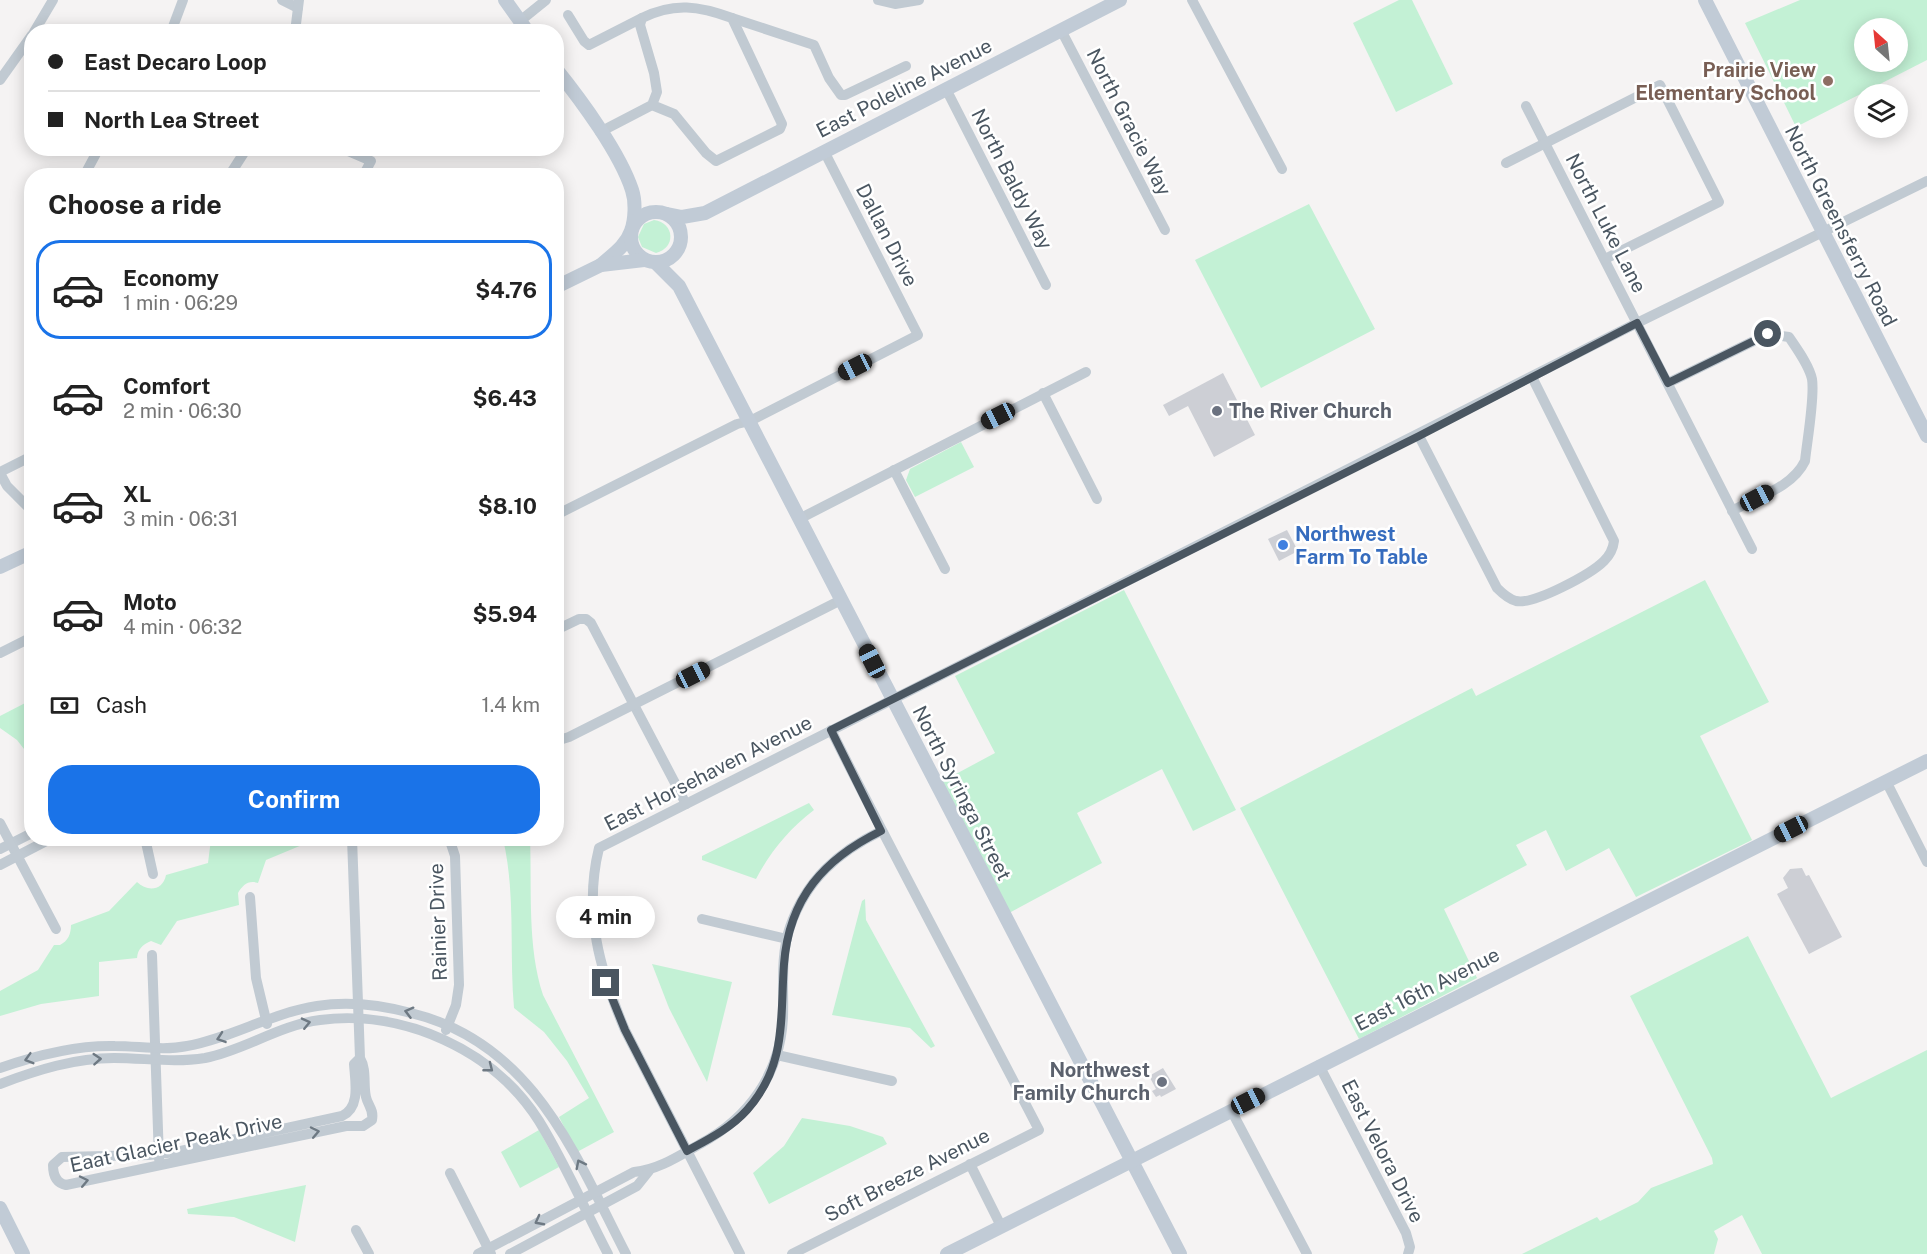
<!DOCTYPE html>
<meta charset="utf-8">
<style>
body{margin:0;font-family:"Public Sans",sans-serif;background:#f2f2f2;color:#222;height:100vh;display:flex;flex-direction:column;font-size:22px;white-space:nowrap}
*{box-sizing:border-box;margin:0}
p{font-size:20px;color:#767676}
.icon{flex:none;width:33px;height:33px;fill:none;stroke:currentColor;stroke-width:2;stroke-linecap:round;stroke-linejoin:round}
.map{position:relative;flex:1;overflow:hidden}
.panel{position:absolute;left:24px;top:168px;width:540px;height:678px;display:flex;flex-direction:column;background:#fff;border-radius:24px;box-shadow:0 3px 15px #0003}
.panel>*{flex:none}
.top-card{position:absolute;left:24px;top:24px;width:540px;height:132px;border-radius:24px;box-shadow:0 3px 15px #0003;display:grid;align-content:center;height:132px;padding:0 24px;background:#fff}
.needle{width:39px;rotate:333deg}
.tools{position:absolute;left:1854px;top:18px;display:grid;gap:12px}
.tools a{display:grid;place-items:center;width:54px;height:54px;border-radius:50%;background:#fff;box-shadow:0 3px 15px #0003;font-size:30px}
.end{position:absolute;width:27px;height:27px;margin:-14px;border:8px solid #4a5661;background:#fff;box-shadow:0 0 0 3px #fff}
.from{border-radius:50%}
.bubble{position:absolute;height:42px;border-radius:21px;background:#fff;box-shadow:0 3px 15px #0003;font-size:20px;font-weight:700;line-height:42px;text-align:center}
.car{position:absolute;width:18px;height:36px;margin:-18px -9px;border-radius:8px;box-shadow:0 0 4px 2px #0007;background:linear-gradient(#222 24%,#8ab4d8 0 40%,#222 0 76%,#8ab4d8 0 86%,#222 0)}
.top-card b{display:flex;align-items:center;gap:21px;height:57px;font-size:22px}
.top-card b+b{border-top:2px solid #e0e0e0}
.top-card i{width:15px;height:15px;background:#222}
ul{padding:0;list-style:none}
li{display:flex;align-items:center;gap:18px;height:99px;margin:0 12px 9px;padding:0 12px;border:3px solid transparent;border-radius:24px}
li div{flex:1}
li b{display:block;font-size:22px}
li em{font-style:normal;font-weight:700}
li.selected{border-color:#1a73e8}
li>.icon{width:54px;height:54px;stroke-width:1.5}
h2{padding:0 24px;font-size:27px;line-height:72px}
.pay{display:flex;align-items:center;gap:15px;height:66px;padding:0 24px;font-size:22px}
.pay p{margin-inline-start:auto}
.action{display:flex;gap:12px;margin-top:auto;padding:12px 24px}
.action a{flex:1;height:69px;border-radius:24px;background:#1a73e8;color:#fff;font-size:24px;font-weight:700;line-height:69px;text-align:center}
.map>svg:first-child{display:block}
</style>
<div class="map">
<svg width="1927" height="1254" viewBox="0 0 1927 1254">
<rect width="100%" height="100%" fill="#f5f3f3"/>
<!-- green -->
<g fill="#c3f1d5" fill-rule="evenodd">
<path d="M1399 0H1412L1453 84 1396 112 1353 23Z"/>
<path d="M1800 0H1927V60L1796 127 1745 23ZM1864 28H1898V62H1864Z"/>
<path d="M1309 204 1375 329 1261 388 1195 260Z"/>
<path d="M654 220C675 223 676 248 656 253L642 247 638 237 644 224Z"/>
<path d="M961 442 974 467 915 497 906 480 910 469Z"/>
<path d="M1705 580 1769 702 1700 736 1752 840 1636 897 1609 848 1566 871 1546 830 1516 845 1527 865 1444 909 1477 978 1359 1039 1240 808 1472 688 1476 696Z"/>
<path d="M1124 590 1236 810 1193 831 1162 769 1077 813 1102 863 1009 913 941 782 995 753 955 676Z"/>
<path d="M31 700V758L17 740 0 728V716Z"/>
<path d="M809 803 814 810C788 830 771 851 756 879L702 860V856Z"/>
<path d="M211 839H335L302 845 266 860 258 883C248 880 243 885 238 893L239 905 177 921 161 945 151 941C142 945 138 949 137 958L99 962V996L41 1004 0 1016V991L38 970 54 945H60C68 941 71 934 71 925L109 911 137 882C147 892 163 891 166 875L208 863Z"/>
<path d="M503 839H530C532 890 527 946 543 995L614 1132 577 1152 559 1117 589 1098 567 1061 544 1032 514 1008C509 951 516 894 503 839Z"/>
<path d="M865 899 866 920 935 1046 931 1048 910 1028 832 1015 862 901Z"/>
<path d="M1748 936 1831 1098 1927 1050V1254H1762L1742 1215 1714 1231 1718 1239 1714 1254H1522L1597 1217 1600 1221 1638 1202 1651 1188 1713 1164 1712 1158 1630 996Z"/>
<path d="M652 964 732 982 707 1082 669 1008Z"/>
<path d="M802 1118 850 1126 883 1137 887 1144 769 1204 753 1173 784 1146Z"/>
<path d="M539 1130 559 1167 520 1188 501 1152Z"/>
<path d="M306 1185 295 1242 234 1217 188 1214 187 1209Z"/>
</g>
<!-- building -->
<g fill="#cdcfd5">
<path d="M1223 373 1255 435 1214 457 1188 406 1169 416 1163 405Z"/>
<path d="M1287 530 1298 551 1279 561 1268 539Z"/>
<path d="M1802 868 1806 876 1809 875 1842 937 1809 954 1777 894 1788 888 1783 878 1790 869Z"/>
<path d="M1163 1068 1176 1089 1161 1097 1160 1095 1156 1097 1152 1091 1156 1089 1149 1076Z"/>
</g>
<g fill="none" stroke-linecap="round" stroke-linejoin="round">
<!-- street -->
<g stroke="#c1cad2" stroke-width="10">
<path d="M282 0 298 8"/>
<path d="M878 0 895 4 919 0"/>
<path d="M1192 0 1282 169"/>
<path d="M568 15 584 41 589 45 642 18"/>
<path d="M732 18 814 45 829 78 841 95H845L906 66"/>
<path d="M520 21 546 0"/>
<path d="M1061 30 1165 230"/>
<path d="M34 32 53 0"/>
<path d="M171 32 183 0"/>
<path d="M295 32 299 0"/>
<path d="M0 80 32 35"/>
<path d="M946 89 1046 285"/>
<path d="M1526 106 1752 549"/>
<path d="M600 132 652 105 657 92 654 73 640 25 642 18C674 2 699 6 732 18L782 124 780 129 716 161 706 153 674 114 652 105"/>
<path d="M341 148 371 161 363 176"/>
<path d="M1506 163 1660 85 1719 202 1605 259"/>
<path d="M84 176 99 148"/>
<path d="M229 176 247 148"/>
<path d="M1668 383 1768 334 1789 337C1797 349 1809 365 1812 379 1815 397 1807 441 1805 461 1792 488 1757 497 1732 511"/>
<path d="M1043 393 1097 499"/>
<path d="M1419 436 1497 588C1502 593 1508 599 1516 601 1534 605 1591 574 1604 561 1610 555 1613 550 1614 541L1532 377"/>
<path d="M894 470 945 569"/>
<path d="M0 472 32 456"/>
<path d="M0 473 7 486 32 511"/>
<path d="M556 515 737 424 750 421 918 335 824 151"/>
<path d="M801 518 1086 372"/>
<path d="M556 630 579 619H586L591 623 686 804"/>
<path d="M0 653 32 637"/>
<path d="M556 741 569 737 841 600"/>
<path d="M1886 781 1927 862"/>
<path d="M0 823 56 929"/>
<path d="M145 838 153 874"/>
<path d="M352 838 360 1058C367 1070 363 1084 366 1097 368 1106 374 1109 372 1120L363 1126H346L66 1185C56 1183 53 1175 53 1165L62 1157 149 1155 176 1152 342 1116C361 1107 355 1081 354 1064L360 1058"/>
<path d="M0 849 32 833"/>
<path d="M0 865 52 838"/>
<path d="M250 897 256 978 267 1024"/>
<path d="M702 919 787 939"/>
<path d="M152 955 159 1159"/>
<path d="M446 1030 456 1005 459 985 455 856 449 838"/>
<path d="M777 1055 892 1081"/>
<path d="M1319 1065 1406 1233 1410 1247 1408 1254"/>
<path d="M0 1068C37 1055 76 1045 115 1046 139 1046 163 1051 187 1046 232 1038 271 1013 317 1006 348 1001 381 1005 411 1013 533 1043 574 1153 626 1254"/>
<path d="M0 1084C37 1070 75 1058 114 1058 145 1058 174 1063 205 1058 245 1050 279 1025 320 1020 403 1009 494 1050 539 1121 565 1163 585 1210 608 1254"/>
<path d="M1231 1110 1307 1254"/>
<path d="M970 1164 1001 1226"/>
<path d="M450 1173 491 1254"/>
<path d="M356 1230 369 1254"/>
<path d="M478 1254 634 1172C658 1170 679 1156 700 1144 749 1118 780 1074 783 1018 784 988 780 956 790 927 806 880 838 852 881 831"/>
<path d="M510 1254 637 1186 649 1171"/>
<path d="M740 1254 625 1030C600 971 583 913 599 848L1637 323 1927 181"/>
<path d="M792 1254 1039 1130C970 996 898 865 831 730"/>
</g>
<!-- secondary -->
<g stroke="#c1cbd6" stroke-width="14">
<path d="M505 0 528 32"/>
<path d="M1705 0 1927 436"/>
<path d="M556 69C581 100 620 153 632 190 636 202 635 220 631 231 626 246 612 255 601 265"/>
<circle cx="656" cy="237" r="25"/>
<path d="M667 214 682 217 705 213 1120 0"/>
<path d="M656 263 679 286 1180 1254"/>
<path d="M556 287 601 265 644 260"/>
<path d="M0 567 32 552"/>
<path d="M0 1208 23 1254"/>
<path d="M947 1254 1927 761"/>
</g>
</g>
<!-- one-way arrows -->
<defs><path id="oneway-chevron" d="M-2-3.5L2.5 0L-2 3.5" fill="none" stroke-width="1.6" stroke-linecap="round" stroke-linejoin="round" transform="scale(1.5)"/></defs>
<g stroke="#6e7983">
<use href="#oneway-chevron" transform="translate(409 1012) rotate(-165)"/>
<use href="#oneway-chevron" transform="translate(306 1023) rotate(-13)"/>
<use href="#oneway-chevron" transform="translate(221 1038) rotate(161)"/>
<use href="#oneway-chevron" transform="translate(29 1059) rotate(164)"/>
<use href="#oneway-chevron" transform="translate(97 1059) rotate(-4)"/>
<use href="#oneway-chevron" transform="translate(489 1068) rotate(38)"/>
<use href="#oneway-chevron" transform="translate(315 1132) rotate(-12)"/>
<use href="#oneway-chevron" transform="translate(580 1164) rotate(-117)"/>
<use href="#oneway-chevron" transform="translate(84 1181) rotate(-12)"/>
<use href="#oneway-chevron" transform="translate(539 1221) rotate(152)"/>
</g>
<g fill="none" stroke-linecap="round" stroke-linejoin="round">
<!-- route -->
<path stroke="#4a5661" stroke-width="8" d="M606 983 625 1030 687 1151C707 1140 731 1128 747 1110 787 1065 780 1019 784 964 789 898 824 859 881 831L831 730 1419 436 1637 323 1668 383 1768 334"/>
</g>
<!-- markers -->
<circle fill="#8d6e63" stroke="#fff" stroke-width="2" cx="1828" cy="81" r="6"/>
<g fill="#6b7280" stroke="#fff" stroke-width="2">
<circle cx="1217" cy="411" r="6"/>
<circle cx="1162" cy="1082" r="6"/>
</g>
<circle fill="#3f7fe0" stroke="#fff" stroke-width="2" cx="1283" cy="545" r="6"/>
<g text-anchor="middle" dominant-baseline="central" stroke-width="5" stroke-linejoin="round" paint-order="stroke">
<!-- education labels -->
<g font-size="20" font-weight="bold" fill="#785e54" stroke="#fff" text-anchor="end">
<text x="1816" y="70">Prairie View<tspan x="1816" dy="23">Elementary School</tspan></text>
</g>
<!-- street labels -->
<g font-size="20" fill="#4a5661" stroke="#fff">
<text transform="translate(904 88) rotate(-27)">East Poleline Avenue</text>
<text transform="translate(1129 122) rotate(63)">North Gracie Way</text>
<text transform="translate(1012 179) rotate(63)">North Baldy Way</text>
<text transform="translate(1606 223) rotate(63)">North Luke Lane</text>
<text transform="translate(1841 226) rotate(63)">North Greensferry Road</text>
<text transform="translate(887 235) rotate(63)">Dallan Drive</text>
<text transform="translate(708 773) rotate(-27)">East Horsehaven Avenue</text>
<text transform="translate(962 793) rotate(63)">North Syringa Street</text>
<text transform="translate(438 922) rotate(-92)">Rainier Drive</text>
<text transform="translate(1427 989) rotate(-27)">East 16th Avenue</text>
<text transform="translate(176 1143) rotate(-12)">Eaat Glacier Peak Drive</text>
<text transform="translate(1383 1151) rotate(63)">East Velora Drive</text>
<text transform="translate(907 1175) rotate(-27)">Soft Breeze Avenue</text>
</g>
<!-- worship labels -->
<g font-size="20" font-weight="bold" fill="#5b616d" stroke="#fff" text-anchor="start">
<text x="1229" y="411">The River Church</text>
<text x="1150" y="1070" text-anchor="end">Northwest<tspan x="1150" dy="23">Family Church</tspan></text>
</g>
<!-- shop labels -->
<g font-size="20" font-weight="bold" fill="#366cbe" stroke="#fff" text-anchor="start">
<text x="1295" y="534">Northwest<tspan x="1295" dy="23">Farm To Table</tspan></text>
</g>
</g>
</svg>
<div class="tools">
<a><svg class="needle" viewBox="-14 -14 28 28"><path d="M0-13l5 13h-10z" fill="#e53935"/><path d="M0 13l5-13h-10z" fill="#767676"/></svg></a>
<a><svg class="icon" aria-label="layers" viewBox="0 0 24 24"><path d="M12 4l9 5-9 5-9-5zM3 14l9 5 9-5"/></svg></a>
</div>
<i class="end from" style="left:1768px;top:334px"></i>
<i class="end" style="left:606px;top:983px"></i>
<div class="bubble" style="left:556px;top:896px;width:99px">4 min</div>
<i class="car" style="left:855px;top:367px;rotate:243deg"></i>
<i class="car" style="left:998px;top:416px;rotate:243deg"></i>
<i class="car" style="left:1757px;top:498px;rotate:62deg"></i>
<i class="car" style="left:872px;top:661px;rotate:333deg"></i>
<i class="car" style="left:693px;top:675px;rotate:63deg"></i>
<i class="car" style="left:1791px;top:829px;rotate:243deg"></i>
<i class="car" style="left:1248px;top:1101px;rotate:63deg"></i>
<div class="top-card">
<b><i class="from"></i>East Decaro Loop</b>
<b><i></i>North Lea Street</b>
</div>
<section class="panel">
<h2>Choose a ride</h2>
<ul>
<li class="selected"><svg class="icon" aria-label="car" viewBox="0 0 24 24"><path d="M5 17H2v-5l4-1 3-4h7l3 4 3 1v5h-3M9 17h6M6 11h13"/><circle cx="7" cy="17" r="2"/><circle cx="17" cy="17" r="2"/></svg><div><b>Economy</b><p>1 min · 06:29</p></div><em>$4.76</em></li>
<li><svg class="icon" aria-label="car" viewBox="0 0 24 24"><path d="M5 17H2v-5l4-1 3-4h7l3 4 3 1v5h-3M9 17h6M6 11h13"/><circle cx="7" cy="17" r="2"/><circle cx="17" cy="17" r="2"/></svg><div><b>Comfort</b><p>2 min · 06:30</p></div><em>$6.43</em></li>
<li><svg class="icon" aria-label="car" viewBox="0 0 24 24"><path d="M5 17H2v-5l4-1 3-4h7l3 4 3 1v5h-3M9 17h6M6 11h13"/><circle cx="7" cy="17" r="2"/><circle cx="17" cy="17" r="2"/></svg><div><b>XL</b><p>3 min · 06:31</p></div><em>$8.10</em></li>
<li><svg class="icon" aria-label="car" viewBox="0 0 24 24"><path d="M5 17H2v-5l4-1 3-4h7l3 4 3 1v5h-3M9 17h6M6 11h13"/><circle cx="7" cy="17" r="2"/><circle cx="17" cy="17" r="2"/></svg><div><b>Moto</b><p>4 min · 06:32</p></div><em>$5.94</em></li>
</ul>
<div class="pay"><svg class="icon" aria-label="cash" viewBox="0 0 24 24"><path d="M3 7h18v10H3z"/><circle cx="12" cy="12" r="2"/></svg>Cash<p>1.4 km</p></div>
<div class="action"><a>Confirm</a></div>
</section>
</div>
